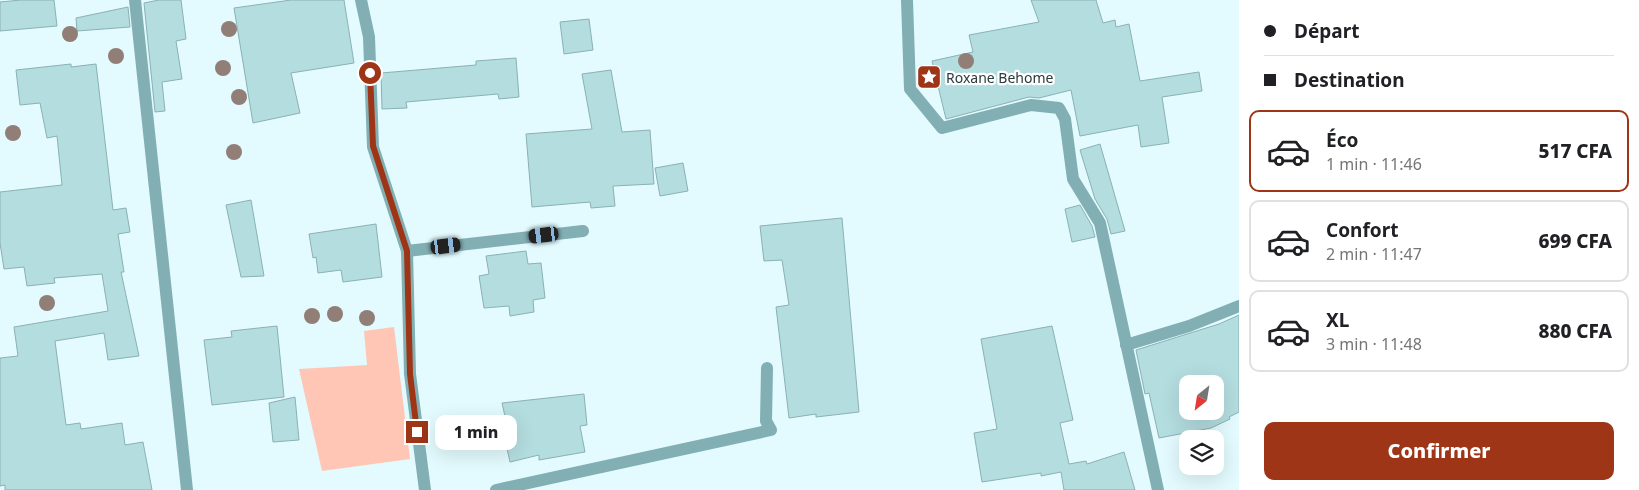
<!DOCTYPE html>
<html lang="fr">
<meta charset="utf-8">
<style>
body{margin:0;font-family:"Noto Sans",sans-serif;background:#f2f2f2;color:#202124;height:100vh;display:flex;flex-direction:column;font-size:19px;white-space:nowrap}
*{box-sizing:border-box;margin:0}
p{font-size:16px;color:#757577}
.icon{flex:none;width:28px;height:28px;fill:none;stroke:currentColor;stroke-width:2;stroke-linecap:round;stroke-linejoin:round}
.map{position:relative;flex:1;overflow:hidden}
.side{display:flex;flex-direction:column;background:#fff;width:400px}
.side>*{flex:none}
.top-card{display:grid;align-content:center;height:110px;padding:0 25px;background:#fff}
.needle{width:32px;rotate:210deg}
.fabs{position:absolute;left:1179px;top:375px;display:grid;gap:10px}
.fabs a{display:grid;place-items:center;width:45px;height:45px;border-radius:10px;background:#fff;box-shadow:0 5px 20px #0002;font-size:25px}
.end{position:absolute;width:22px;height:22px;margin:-11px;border:6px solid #9d3516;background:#fff;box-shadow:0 0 0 2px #fff}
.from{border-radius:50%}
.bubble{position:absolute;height:35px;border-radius:10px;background:#fff;box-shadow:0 5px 20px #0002;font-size:16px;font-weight:800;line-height:35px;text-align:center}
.car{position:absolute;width:15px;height:30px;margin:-15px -8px;border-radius:6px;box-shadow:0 0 4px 1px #0007;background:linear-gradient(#222 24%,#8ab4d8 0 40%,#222 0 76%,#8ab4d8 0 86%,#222 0)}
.top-card b{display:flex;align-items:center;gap:18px;height:48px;font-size:19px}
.top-card b+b{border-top:1px solid #e0e0e0}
.top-card i{width:12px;height:12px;background:#202124}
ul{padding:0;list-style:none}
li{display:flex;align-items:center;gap:15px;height:82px;margin:0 10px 8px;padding:0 15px;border:2px solid #e0e0e0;border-radius:10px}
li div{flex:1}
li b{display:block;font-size:19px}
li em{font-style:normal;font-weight:800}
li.on{border-color:#9d3516}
li>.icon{width:45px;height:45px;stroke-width:1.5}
.primary-button{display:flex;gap:10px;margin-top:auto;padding:10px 25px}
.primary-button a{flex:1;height:58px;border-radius:10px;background:#9d3516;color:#fff;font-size:20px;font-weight:800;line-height:58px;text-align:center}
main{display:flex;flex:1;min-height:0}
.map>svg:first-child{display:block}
</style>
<main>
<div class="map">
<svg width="1239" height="490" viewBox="0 0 1239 490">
<rect width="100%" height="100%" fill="#e3fbfe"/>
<!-- green -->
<path fill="#ffc6b6" d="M394 327 410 459 322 471 299 369 367 365 364 331Z"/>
<!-- building -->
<g fill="#b4dde0" stroke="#8ab1b5" fill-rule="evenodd">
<path d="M21 0H54L57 26 0 31V2Z"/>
<path d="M159 0H181L186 39 176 41 182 79 162 82 165 111 155 112 144 3Z"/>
<path d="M291 0H344L354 63 291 73 300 113 253 123 234 8Z"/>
<path d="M1031 0H1096L1103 23 1115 20 1116 27 1129 24 1140 81 1199 72 1202 91 1162 97 1169 143 1141 147 1138 125 1080 136 1071 90 1039 98 1029 97 946 119 932 61 973 52 969 35 1039 22Z"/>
<path d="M128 7 130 27 77 31 76 18Z"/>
<path d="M589 19 593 50 564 54 560 22Z"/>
<path d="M516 58 519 97 499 99 498 94 406 102 407 108 382 109 381 73 476 65V61Z"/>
<path d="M71 64V67L96 64 113 210 126 208 130 232 118 234 124 272H121L139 356 108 360 104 333 55 341 66 425 80 423 81 429 122 423 125 445 143 442 152 490H5V485L0 486V358L18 356 14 327 108 311 102 274 54 278 55 283 27 286 24 267 4 269 0 243V192L62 185 57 136 47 138 40 103 20 105 16 70Z"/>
<path d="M611 70 622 132 650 130 654 184 613 186 615 206 591 208 590 202 532 207 526 134 592 129 582 74Z"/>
<path d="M1100 144 1125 231 1111 234 1107 219 1095 199 1080 150Z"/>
<path d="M683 163 688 191 660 196 655 168Z"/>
<path d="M251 200 264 276 241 277 226 205Z"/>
<path d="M1080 205 1092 226 1095 237 1072 242 1065 209Z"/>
<path d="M842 218 859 412 816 417V414L789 418 776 307 789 305 782 260 764 261 760 226Z"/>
<path d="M376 224 382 277 343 282 341 270 318 273 316 257 313 258 309 234Z"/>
<path d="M526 251 528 264 541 263 545 298 533 300 534 312 510 316 509 306 484 308 479 276 489 274 486 256Z"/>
<path d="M1239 315V412L1229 417 1230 419 1211 428 1159 438 1149 393 1145 394 1136 350 1219 324ZM1188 384H1215V411H1188Z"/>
<path d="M277 326 284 397 212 405 204 340 232 337 231 331Z"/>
<path d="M1052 326 1073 420 1060 423 1069 464 1086 461 1087 464 1124 452 1135 490H1064L1061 472 1041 476V473L982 482 974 433 997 429 981 339Z"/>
<path d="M584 394 587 425 580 426 585 452 539 460V455L510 462 501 422 506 421 502 403Z"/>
<path d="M295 397 299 440 273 442 269 403Z"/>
</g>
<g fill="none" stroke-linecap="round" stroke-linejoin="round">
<!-- minor -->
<g stroke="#82afb3" stroke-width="12">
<path d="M135 0 187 490"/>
<path d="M361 0 369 37 373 147 407 251 410 374 425 490"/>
<path d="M907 0 910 89 942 128 1031 105 1059 108 1065 119 1073 179 1100 223 1158 490"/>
<path d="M407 251 583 231"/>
<path d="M1126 345 1189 326 1239 306"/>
<path d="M496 490 771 430 766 421 767 368"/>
</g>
</g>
<!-- trees -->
<g fill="#907e77">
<circle cx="229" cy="29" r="8"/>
<circle cx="70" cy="34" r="8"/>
<circle cx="116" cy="56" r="8"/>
<circle cx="966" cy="61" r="8"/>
<circle cx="223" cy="68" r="8"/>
<circle cx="239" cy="97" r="8"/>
<circle cx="13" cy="133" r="8"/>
<circle cx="234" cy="152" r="8"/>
<circle cx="47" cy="303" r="8"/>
<circle cx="335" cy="314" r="8"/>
<circle cx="312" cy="316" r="8"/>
<circle cx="367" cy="318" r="8"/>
</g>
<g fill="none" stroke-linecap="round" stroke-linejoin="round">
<!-- route -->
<path stroke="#9d3516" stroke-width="6" d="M370 73 373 146 407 251 410 374 417 432"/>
</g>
<!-- icons -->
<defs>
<symbol id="sight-square" viewBox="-11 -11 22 22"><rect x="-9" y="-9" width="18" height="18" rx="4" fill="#9d3516" stroke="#fff"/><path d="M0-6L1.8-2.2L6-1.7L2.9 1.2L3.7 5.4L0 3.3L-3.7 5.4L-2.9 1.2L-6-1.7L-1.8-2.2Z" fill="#fff"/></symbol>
</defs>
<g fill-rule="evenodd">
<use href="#sight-square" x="915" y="63" width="28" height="28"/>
</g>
<g text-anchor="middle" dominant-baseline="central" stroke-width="4.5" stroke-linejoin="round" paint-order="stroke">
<!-- poi labels -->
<g font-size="14" fill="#2a3a3c" stroke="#fff" text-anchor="start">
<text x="946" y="77">Roxane Behome</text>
</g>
</g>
</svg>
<div class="fabs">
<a><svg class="needle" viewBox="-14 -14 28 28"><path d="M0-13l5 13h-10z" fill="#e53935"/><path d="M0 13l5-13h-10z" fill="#757577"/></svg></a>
<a><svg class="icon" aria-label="layers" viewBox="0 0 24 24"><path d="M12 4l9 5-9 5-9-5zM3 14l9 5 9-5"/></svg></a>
</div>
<i class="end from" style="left:370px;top:73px"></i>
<i class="end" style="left:417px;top:432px"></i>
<div class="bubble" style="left:435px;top:415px;width:82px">1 min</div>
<i class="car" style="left:544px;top:235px;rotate:263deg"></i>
<i class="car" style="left:446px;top:246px;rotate:83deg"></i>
</div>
<section class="side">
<div class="top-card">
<b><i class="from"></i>Départ</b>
<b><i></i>Destination</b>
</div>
<ul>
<li class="on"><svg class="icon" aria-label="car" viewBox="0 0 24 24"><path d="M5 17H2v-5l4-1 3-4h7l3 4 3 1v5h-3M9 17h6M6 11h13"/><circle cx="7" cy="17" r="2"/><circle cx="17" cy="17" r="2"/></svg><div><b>Éco</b><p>1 min · 11:46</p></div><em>517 CFA</em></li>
<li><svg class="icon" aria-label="car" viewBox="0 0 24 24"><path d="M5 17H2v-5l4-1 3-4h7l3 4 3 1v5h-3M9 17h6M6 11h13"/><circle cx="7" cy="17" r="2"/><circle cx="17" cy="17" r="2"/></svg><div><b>Confort</b><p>2 min · 11:47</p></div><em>699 CFA</em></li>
<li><svg class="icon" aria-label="car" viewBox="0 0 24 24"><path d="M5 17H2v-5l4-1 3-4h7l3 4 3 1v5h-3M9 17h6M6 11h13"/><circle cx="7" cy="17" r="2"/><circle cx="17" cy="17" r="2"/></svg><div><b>XL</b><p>3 min · 11:48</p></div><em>880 CFA</em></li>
</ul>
<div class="primary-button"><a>Confirmer</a></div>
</section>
</main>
